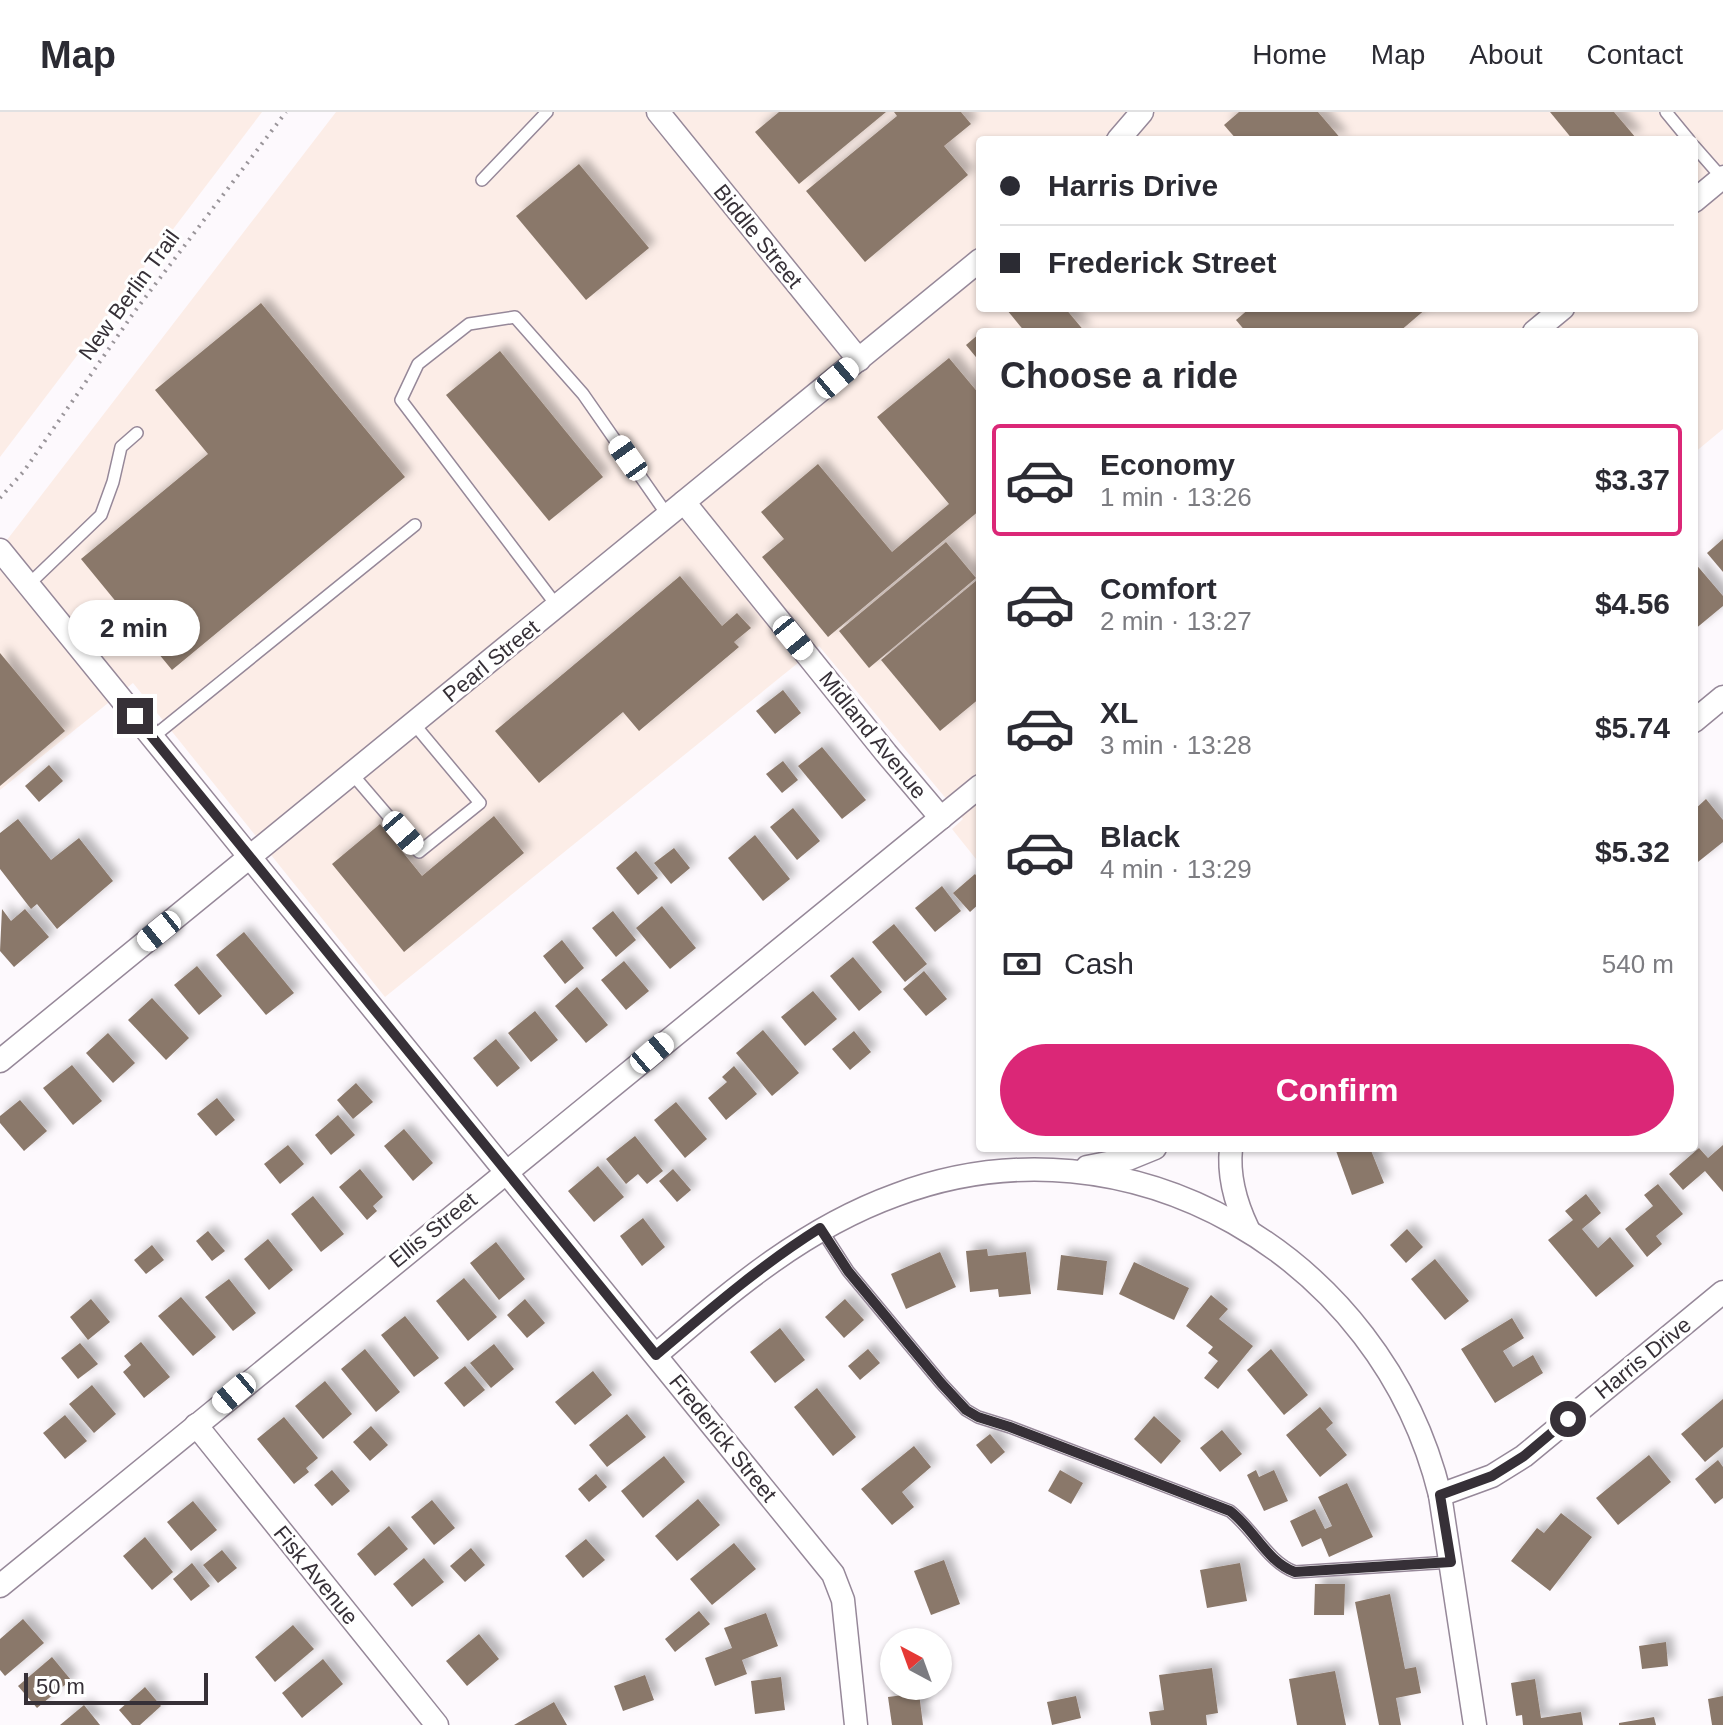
<!DOCTYPE html>
<meta charset="utf-8">
<style>
body{margin:0;font-family:Arial,sans-serif;background:#f7f7f7;color:#2b2b33;height:100vh;display:flex;flex-direction:column;font-size:30px;white-space:nowrap}
*{box-sizing:border-box;margin:0}
p{font-size:26px;color:#7c7c81}
.icon{flex:none;width:44px;height:44px;fill:none;stroke:currentColor;stroke-width:2;stroke-linecap:round;stroke-linejoin:round}
.map{position:relative;flex:1;overflow:hidden}
.side{position:absolute;left:976px;top:216px;width:722px;height:824px;display:flex;flex-direction:column;background:#fff;border-radius:8px;box-shadow:0 2px 6px #0004}
.side>*{flex:none}
.hud{position:absolute;left:976px;top:24px;width:722px;height:176px;border-radius:8px;box-shadow:0 2px 6px #0004;display:grid;align-content:center;height:176px;padding:0 24px;background:#fff}
.needle{width:52px;rotate:319deg}
.controls{position:absolute;left:880px;top:1516px;display:grid;gap:16px}
.controls a{display:grid;place-items:center;width:72px;height:72px;border-radius:50%;background:#fff;box-shadow:0 2px 6px #0004;font-size:40px}
.scale{position:absolute;left:24px;bottom:20px;width:184px;box-sizing:border-box;padding-left:8px;border:4px solid #363037;border-top:0;font-size:22px;line-height:28px;white-space:nowrap;color:#363037;-webkit-text-stroke:6px #fff;paint-order:stroke}
.end{position:absolute;width:36px;height:36px;margin:-18px;border:10px solid #363037;background:#fff;box-shadow:0 0 0 4px #fff}
.from{border-radius:50%}
.bubble{position:absolute;height:56px;border-radius:28px;background:#fff;box-shadow:0 2px 6px #0004;font-size:26px;font-weight:700;line-height:56px;text-align:center}
.car{position:absolute;width:24px;height:48px;margin:-24px -12px;border-radius:10px;box-shadow:0 0 6px 2px #0007;background:linear-gradient(#fff 24%,#345 0 40%,#fff 0 76%,#345 0 86%,#fff 0)}
.hud b{display:flex;align-items:center;gap:28px;height:76px;font-size:30px}
.hud b+b{border-top:2px solid #e1e1e2}
.hud i{width:20px;height:20px;background:#2b2b33}
ul{padding:0;list-style:none}
li{display:flex;align-items:center;gap:24px;height:112px;margin:0 16px 12px;padding:0 8px;border:4px solid transparent;border-radius:8px}
li div{flex:1}
li b{display:block;font-size:30px}
li em{font-style:normal;font-weight:700}
li.selected{border-color:#db2777}
li>.icon{width:72px;height:72px;stroke-width:1.5}
h2{padding:0 24px;font-size:36px;line-height:96px}
.pay{display:flex;align-items:center;gap:20px;height:88px;padding:0 24px;font-size:30px}
.pay p{margin-inline-start:auto}
.primary-button{display:flex;gap:16px;margin-top:auto;padding:16px 24px}
.primary-button a{flex:1;height:92px;border-radius:48px;background:#db2777;color:#fff;font-size:32px;font-weight:700;line-height:92px;text-align:center}
header{display:flex;align-items:center;gap:48px;box-sizing:border-box;height:112px;padding:0 40px;background:#fff;border-bottom:2px solid #e1e1e2}
header strong{font-size:38px}
nav{display:flex;gap:44px;margin-inline-start:auto;font-size:28px}
.map>svg:first-child{display:block}
</style>
<header>
<strong>Map</strong>
<nav><a>Home</a><a>Map</a><a>About</a><a>Contact</a></nav>
</header>
<div class="map">
<svg width="1723" height="1613" viewBox="0 0 1723 1613">
<defs>
<filter id="shadow"><feDropShadow dx="7" dy="-7" stdDeviation="4" flood-color="#0004"/></filter>
</defs>
<rect width="100%" height="100%" fill="#fdf9fd"/>
<!-- industrial -->
<g fill="#fcede7" fill-rule="evenodd">
<path d="M0 0H262L0 345Z"/>
<path d="M336 0H1723V317L1694 341V220H980V752L952 717 963 707 819 534 385 885 133 571 0 678V437ZM980 28H1694V196H980Z"/>
</g>
<!-- building -->
<g fill="#8a786a" filter="url(#shadow)">
<path d="M779 0H886L799 72 755 20Z"/>
<path d="M894 0H961L971 12 944 34 968 63 865 150 806 79 897 4Z"/>
<path d="M1239 0H1318L1342 28H1237L1224 13Z"/>
<path d="M1550 0H1614L1636 26 1573 28Z"/>
<path d="M579 52 649 136 586 188 516 104Z"/>
<path d="M261 191 405 365 172 558 81 447 208 342 155 278Z"/>
<path d="M1009 196H1065L1085 220H1025L1007 198Z"/>
<path d="M1250 196H1427L1399 220H1246L1236 208Z"/>
<path d="M980 221V250L966 233Z"/>
<path d="M500 239 603 365 549 409 446 283Z"/>
<path d="M949 246 980 283V398L828 525 762 445 784 427 761 400 818 352 892 440 949 392 877 305Z"/>
<path d="M1723 427V460L1707 441Z"/>
<path d="M946 430 976 466 869 556 839 519Z"/>
<path d="M1694 450 1723 484V494L1694 518Z"/>
<path d="M680 464 722 514 737 501 751 516 734 530 739 535 639 619 623 600 539 671 495 619Z"/>
<path d="M977 468 980 472V586L940 619 881 548Z"/>
<path d="M0 541 65 619 0 674Z"/>
<path d="M783 578 801 601 775 622 756 599Z"/>
<path d="M822 635 866 688 842 707 798 654Z"/>
<path d="M783 649 798 668 782 681 766 662Z"/>
<path d="M49 653 63 669 39 690 25 674Z"/>
<path d="M1706 687 1723 708V730L1698 750 1694 745V698Z"/>
<path d="M793 696 820 729 797 748 770 715Z"/>
<path d="M494 704 524 741 404 840 332 752 380 712 422 764Z"/>
<path d="M18 707 51 748 79 726 113 769 57 817 37 792 31 797 0 757V721Z"/>
<path d="M755 723 790 767 763 789 728 746Z"/>
<path d="M674 736 690 756 671 772 654 751Z"/>
<path d="M636 739 658 766 638 783 616 756Z"/>
<path d="M975 762 980 768V791L970 800 953 781Z"/>
<path d="M942 774 961 799 935 820 915 796Z"/>
<path d="M662 794 696 836 670 857 636 816Z"/>
<path d="M2 797 11 809 25 797 49 825 14 855 0 839Z"/>
<path d="M613 799 636 828 616 845 592 816Z"/>
<path d="M894 812 927 852 905 870 872 830Z"/>
<path d="M244 820 294 881 266 903 216 843Z"/>
<path d="M562 828 584 856 565 872 543 844Z"/>
<path d="M853 845 882 880 859 899 830 864Z"/>
<path d="M624 849 649 879 626 898 601 868Z"/>
<path d="M197 854 222 884 199 903 174 873Z"/>
<path d="M924 859 947 887 926 904 903 877Z"/>
<path d="M577 875 608 913 586 931 555 894Z"/>
<path d="M813 879 837 907 805 934 781 905Z"/>
<path d="M152 886 189 926 166 948 128 908Z"/>
<path d="M535 899 558 928 531 950 508 921Z"/>
<path d="M763 918 799 961 772 984 736 941Z"/>
<path d="M854 919 871 940 850 958 832 937Z"/>
<path d="M108 921 135 951 113 971 86 941Z"/>
<path d="M496 927 520 956 497 975 473 946Z"/>
<path d="M72 953 102 989 73 1013 43 976Z"/>
<path d="M734 954 757 982 726 1008 708 986 727 970 722 965Z"/>
<path d="M356 971 373 990 353 1007 337 988Z"/>
<path d="M217 986 235 1008 216 1024 197 1002Z"/>
<path d="M20 988 47 1019 24 1039 0 1011V1004Z"/>
<path d="M676 990 707 1027 685 1046 654 1008Z"/>
<path d="M338 1003 355 1023 331 1043 315 1023Z"/>
<path d="M404 1017 433 1051 413 1069 384 1034Z"/>
<path d="M635 1024 663 1059 647 1072 638 1062 626 1072 606 1047Z"/>
<path d="M288 1033 304 1052 280 1072 264 1052Z"/>
<path d="M1723 1033V1080L1705 1059 1683 1078 1669 1062 1699 1036 1708 1046Z"/>
<path d="M1335 1036H1370L1384 1071 1352 1083Z"/>
<path d="M598 1054 624 1085 594 1110 568 1079Z"/>
<path d="M360 1057 383 1085 373 1094 377 1099 367 1108 339 1075Z"/>
<path d="M673 1057 691 1078 677 1090 659 1069Z"/>
<path d="M1658 1072 1683 1102 1656 1124 1662 1132 1647 1145 1625 1117 1653 1094 1644 1083Z"/>
<path d="M1586 1082 1601 1101 1582 1117 1598 1136 1610 1125 1634 1154 1596 1185 1548 1128 1573 1108 1565 1099Z"/>
<path d="M313 1084 344 1122 321 1140 291 1102Z"/>
<path d="M643 1106 665 1135 642 1154 620 1124Z"/>
<path d="M1407 1117 1423 1135 1406 1151 1390 1133Z"/>
<path d="M208 1119 225 1139 212 1149 196 1129Z"/>
<path d="M268 1127 293 1158 269 1178 244 1147Z"/>
<path d="M496 1130 525 1167 499 1188 470 1151Z"/>
<path d="M152 1133 164 1148 146 1162 134 1148Z"/>
<path d="M987 1137 988 1144 1026 1140 1031 1182 999 1185 998 1177 970 1180 966 1139Z"/>
<path d="M940 1140 956 1175 906 1197 891 1162Z"/>
<path d="M1061 1143 1107 1149 1103 1183 1057 1178Z"/>
<path d="M1435 1147 1469 1189 1445 1208 1411 1167Z"/>
<path d="M1134 1150 1189 1176 1174 1208 1119 1182Z"/>
<path d="M464 1166 497 1205 468 1229 436 1189Z"/>
<path d="M229 1167 256 1201 233 1219 205 1185Z"/>
<path d="M1211 1183 1228 1197 1219 1207 1253 1234 1218 1277 1204 1266 1218 1249 1208 1241 1213 1235 1186 1214Z"/>
<path d="M181 1185 216 1225 193 1244 158 1204Z"/>
<path d="M91 1187 110 1210 88 1228 70 1205Z"/>
<path d="M525 1187 545 1211 527 1226 507 1203Z"/>
<path d="M845 1187 864 1208 844 1226 825 1205Z"/>
<path d="M405 1204 439 1246 414 1265 381 1223Z"/>
<path d="M1512 1206 1524 1226 1503 1239 1513 1255 1533 1243 1543 1261 1495 1291 1461 1237Z"/>
<path d="M780 1216 805 1248 775 1271 750 1240Z"/>
<path d="M141 1230 170 1265 144 1286 123 1260 131 1253 124 1244Z"/>
<path d="M80 1231 98 1252 78 1267 61 1246Z"/>
<path d="M494 1232 514 1257 491 1276 470 1251Z"/>
<path d="M365 1237 400 1280 376 1300 341 1257Z"/>
<path d="M868 1237 880 1251 860 1268 848 1254Z"/>
<path d="M1271 1237 1308 1283 1284 1303 1247 1258Z"/>
<path d="M465 1254 485 1278 464 1295 444 1271Z"/>
<path d="M593 1259 612 1283 575 1313 555 1290Z"/>
<path d="M325 1269 352 1302 323 1327 295 1294Z"/>
<path d="M92 1273 116 1302 94 1321 69 1292Z"/>
<path d="M817 1276 856 1325 833 1344 794 1295Z"/>
<path d="M1723 1287V1335L1705 1350 1681 1322Z"/>
<path d="M1320 1295 1333 1311 1326 1317 1347 1343 1320 1365 1286 1323Z"/>
<path d="M627 1302 646 1325 607 1355 589 1333Z"/>
<path d="M65 1303 87 1329 65 1347 43 1321Z"/>
<path d="M1154 1304 1181 1329 1161 1352 1134 1327Z"/>
<path d="M284 1305 318 1346 306 1356 309 1360 294 1372 257 1327Z"/>
<path d="M371 1314 388 1333 370 1349 353 1330Z"/>
<path d="M1222 1318 1242 1342 1220 1360 1200 1336Z"/>
<path d="M990 1322 1005 1340 991 1352 976 1333Z"/>
<path d="M914 1334 931 1355 902 1380 914 1395 892 1413 861 1377Z"/>
<path d="M1649 1343 1671 1370 1618 1413 1596 1386Z"/>
<path d="M664 1344 685 1370 643 1406 621 1379Z"/>
<path d="M1718 1348 1723 1355V1386L1715 1392 1695 1367Z"/>
<path d="M332 1358 350 1379 332 1394 314 1373Z"/>
<path d="M1060 1358 1083 1371 1071 1392 1048 1379Z"/>
<path d="M1256 1358 1259 1365 1274 1358 1288 1389 1264 1399 1247 1363Z"/>
<path d="M596 1362 607 1375 589 1390 578 1377Z"/>
<path d="M1347 1371 1373 1425 1329 1445 1321 1426 1302 1435 1290 1409 1315 1397 1325 1417 1332 1414 1318 1385Z"/>
<path d="M698 1387 720 1413 677 1449 655 1424Z"/>
<path d="M432 1388 455 1416 434 1433 411 1405Z"/>
<path d="M193 1389 217 1418 191 1439 167 1410Z"/>
<path d="M1561 1401 1592 1425 1550 1479 1511 1449 1537 1416 1544 1421Z"/>
<path d="M389 1414 408 1437 375 1464 357 1442Z"/>
<path d="M145 1425 173 1460 152 1478 123 1444Z"/>
<path d="M586 1427 605 1448 583 1466 565 1444Z"/>
<path d="M734 1431 756 1457 712 1493 690 1467Z"/>
<path d="M471 1436 485 1453 465 1470 450 1454Z"/>
<path d="M222 1438 237 1456 218 1471 203 1453Z"/>
<path d="M424 1446 444 1470 412 1495 393 1472Z"/>
<path d="M944 1448 960 1492 931 1503 914 1459Z"/>
<path d="M192 1451 210 1474 191 1489 173 1467Z"/>
<path d="M1240 1451 1247 1489 1207 1496 1200 1458Z"/>
<path d="M1315 1472H1345L1344 1503H1314Z"/>
<path d="M1390 1482 1405 1557 1416 1555 1421 1581 1396 1586 1401 1613H1379L1355 1490Z"/>
<path d="M699 1499 710 1512 675 1540 665 1527Z"/>
<path d="M766 1501 778 1534 742 1548 747 1562 715 1574 705 1546 732 1536 724 1516Z"/>
<path d="M23 1507 44 1531 5 1564 0 1558V1527Z"/>
<path d="M293 1513 314 1537 275 1570 255 1545Z"/>
<path d="M479 1522 499 1547 467 1574 446 1549Z"/>
<path d="M1666 1530 1668 1554 1642 1557 1639 1534Z"/>
<path d="M52 1545 71 1568 37 1596 18 1574Z"/>
<path d="M323 1547 343 1572 302 1606 282 1581Z"/>
<path d="M1212 1556 1218 1601 1206 1603 1207 1613H1151L1149 1600 1164 1598 1159 1563Z"/>
<path d="M1335 1559 1346 1613H1297L1289 1567Z"/>
<path d="M645 1563 654 1588 623 1599 614 1574Z"/>
<path d="M781 1565 785 1598 755 1602 751 1569Z"/>
<path d="M1535 1567 1541 1606 1581 1600 1583 1613H1523L1522 1603 1516 1604 1511 1571Z"/>
<path d="M145 1575 161 1594 140 1613H132L119 1598Z"/>
<path d="M919 1581 923 1613H892L888 1585Z"/>
<path d="M1076 1584 1081 1606 1052 1613 1047 1590Z"/>
<path d="M1723 1584V1613H1712L1708 1587Z"/>
<path d="M554 1590 567 1613H514Z"/>
<path d="M84 1593 100 1613H60Z"/>
<path d="M1654 1605 1656 1613H1619V1611Z"/>
</g>
<g fill="none" stroke-linecap="round" stroke-linejoin="round">
<defs>
<g id="lane">
<path d="M1666 0 1689 28"/>
<path d="M1694 34 1722 66"/>
<path d="M482 68 547 0"/>
<path d="M28 473 101 403 113 370 121 335 137 321"/>
<path d="M557 494 401 288 418 252 469 212 515 205 583 282 668 404"/>
<path d="M153 625 415 413"/>
<path d="M353 663 419 740 480 691 414 612"/>
<path d="M821 1117 848 1159 941 1271 966 1298 978 1305 1010 1315 1230 1399C1254 1418 1268 1450 1295 1460L1451 1450"/>
</g>
<g id="street">
<path d="M658 0 859 248"/>
<path d="M1118 28 1142 0"/>
<path d="M1694 89 1723 65"/>
<path d="M1534 220 1563 196"/>
<path d="M684 390 886 641 941 706"/>
<path d="M0 438 833 1462 843 1488 856 1613"/>
<path d="M1694 609 1723 585"/>
<path d="M0 949 980 148"/>
<path d="M1231 1036C1228 1064 1236 1092 1248 1117"/>
<path d="M1087 1055 1128 1047 1155 1036"/>
<path d="M656 1243C730 1180 802 1117 896 1083 1130 995 1382 1145 1440 1383L1475 1613"/>
<path d="M196 1313 437 1613"/>
<path d="M1440 1383 1492 1364 1524 1344 1723 1180"/>
<path d="M0 1474 980 674"/>
</g>
</defs>
<!-- lane casing -->
<use href="#lane" stroke="#968899" stroke-width="14"/>
<!-- street casing -->
<use href="#street" stroke="#968899" stroke-width="25"/>
<!-- path -->
<path stroke="#9a959a" stroke-width="4" stroke-dasharray="2 6" stroke-linecap="butt" d="M0 386 24 359 135 199 286 0"/>
<!-- lane -->
<use href="#lane" stroke="#fff" stroke-width="11"/>
<!-- street -->
<use href="#street" stroke="#fff" stroke-width="22"/>
</g>
<g fill="none" stroke-linecap="round" stroke-linejoin="round">
<!-- route -->
<path stroke="#363037" stroke-width="10" d="M135 604 656 1243C709 1198 761 1153 820 1116L848 1159 941 1271 966 1298 978 1305 1010 1315 1230 1399C1254 1417 1267 1450 1295 1460L1451 1450 1440 1383 1492 1364 1524 1344 1568 1307"/>
</g>
<g text-anchor="middle" dominant-baseline="central" stroke-width="6" stroke-linejoin="round" paint-order="stroke">
<!-- street labels -->
<g font-size="22" fill="#363037" stroke="#fff">
<text transform="translate(758 124) rotate(51)">Biddle Street</text>
<text transform="translate(129 183) rotate(-54)">New Berlin Trail</text>
<text transform="translate(491 549) rotate(-39)">Pearl Street</text>
<text transform="translate(873 623) rotate(51)">Midland Avenue</text>
<text transform="translate(433 1118) rotate(-39)">Ellis Street</text>
<text transform="translate(1643 1246) rotate(-39)">Harris Drive</text>
<text transform="translate(723 1326) rotate(51)">Frederick Street</text>
<text transform="translate(316 1463) rotate(51)">Fisk Avenue</text>
</g>
</g>
</svg>
<div class="controls">
<a><svg class="needle" viewBox="-14 -14 28 28"><path d="M0-13l5 13h-10z" fill="#e53935"/><path d="M0 13l5-13h-10z" fill="#7c7c81"/></svg></a>
</div>
<div class="scale">50 m</div>
<i class="end from" style="left:1568px;top:1307px"></i>
<i class="end" style="left:135px;top:604px"></i>
<div class="bubble" style="left:68px;top:488px;width:132px">2 min</div>
<i class="car" style="left:837px;top:266px;rotate:50deg"></i>
<i class="car" style="left:628px;top:346px;rotate:325deg"></i>
<i class="car" style="left:793px;top:526px;rotate:141deg"></i>
<i class="car" style="left:403px;top:721px;rotate:139deg"></i>
<i class="car" style="left:159px;top:819px;rotate:231deg"></i>
<i class="car" style="left:652px;top:941px;rotate:50deg"></i>
<i class="car" style="left:234px;top:1281px;rotate:230deg"></i>
<div class="hud">
<b><i class="from"></i>Harris Drive</b>
<b><i></i>Frederick Street</b>
</div>
<section class="side">
<h2>Choose a ride</h2>
<ul>
<li class="selected"><svg class="icon" aria-label="car" viewBox="0 0 24 24"><path d="M5 17H2v-5l4-1 3-4h7l3 4 3 1v5h-3M9 17h6M6 11h13"/><circle cx="7" cy="17" r="2"/><circle cx="17" cy="17" r="2"/></svg><div><b>Economy</b><p>1 min · 13:26</p></div><em>$3.37</em></li>
<li><svg class="icon" aria-label="car" viewBox="0 0 24 24"><path d="M5 17H2v-5l4-1 3-4h7l3 4 3 1v5h-3M9 17h6M6 11h13"/><circle cx="7" cy="17" r="2"/><circle cx="17" cy="17" r="2"/></svg><div><b>Comfort</b><p>2 min · 13:27</p></div><em>$4.56</em></li>
<li><svg class="icon" aria-label="car" viewBox="0 0 24 24"><path d="M5 17H2v-5l4-1 3-4h7l3 4 3 1v5h-3M9 17h6M6 11h13"/><circle cx="7" cy="17" r="2"/><circle cx="17" cy="17" r="2"/></svg><div><b>XL</b><p>3 min · 13:28</p></div><em>$5.74</em></li>
<li><svg class="icon" aria-label="car" viewBox="0 0 24 24"><path d="M5 17H2v-5l4-1 3-4h7l3 4 3 1v5h-3M9 17h6M6 11h13"/><circle cx="7" cy="17" r="2"/><circle cx="17" cy="17" r="2"/></svg><div><b>Black</b><p>4 min · 13:29</p></div><em>$5.32</em></li>
</ul>
<div class="pay"><svg class="icon" aria-label="cash" viewBox="0 0 24 24"><path d="M3 7h18v10H3z"/><circle cx="12" cy="12" r="2"/></svg>Cash<p>540 m</p></div>
<div class="primary-button"><a>Confirm</a></div>
</section>
</div>
